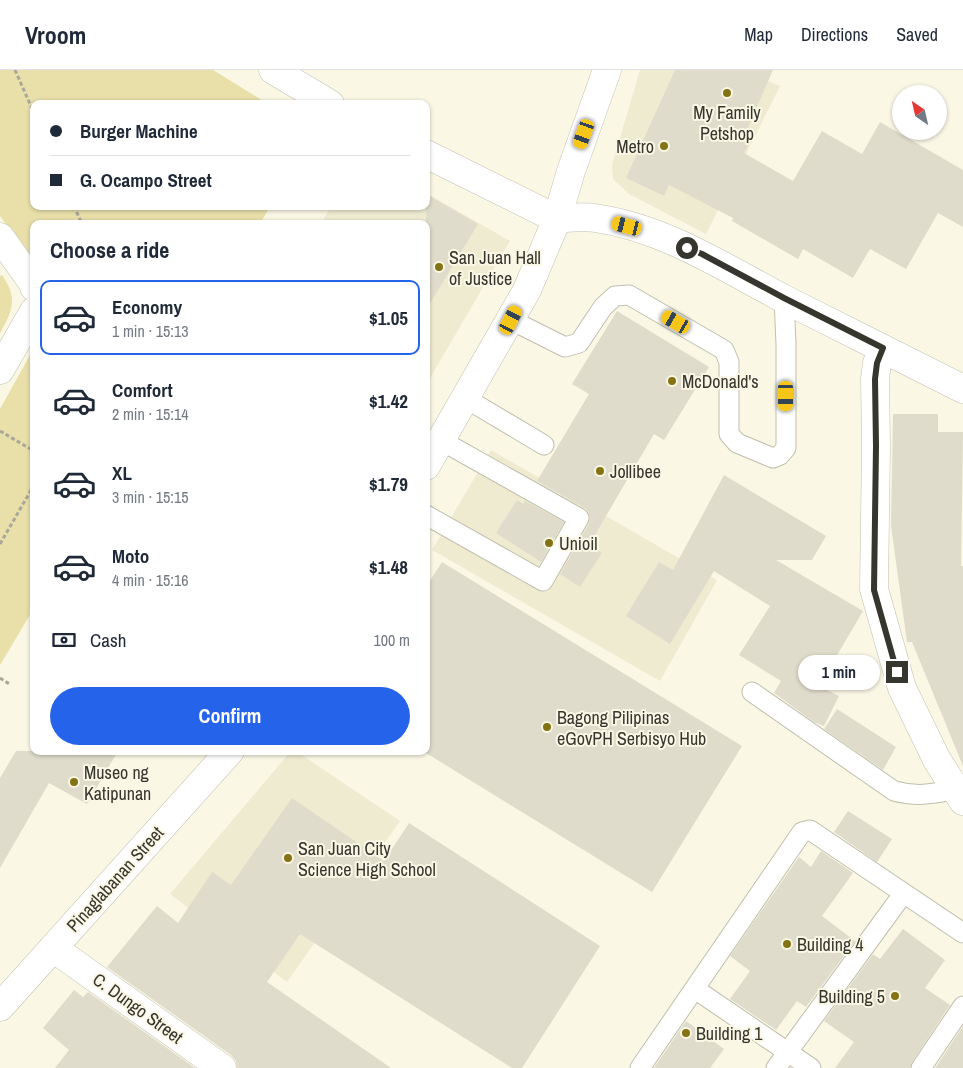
<!DOCTYPE html>
<meta charset="utf-8">
<style>
body{margin:0;font-family:"Archivo Narrow",sans-serif;background:#f2f2f3;color:#1f2937;height:100vh;display:flex;flex-direction:column;font-size:19px;white-space:nowrap}
*{box-sizing:border-box;margin:0}
p{font-size:16px;color:#747a83}
.icon{flex:none;width:28px;height:28px;fill:none;stroke:currentColor;stroke-width:2;stroke-linecap:round;stroke-linejoin:round}
.map{position:relative;flex:1;overflow:hidden}
.drawer{position:absolute;left:30px;top:150px;width:400px;height:535px;display:flex;flex-direction:column;background:#fff;border-radius:10px;box-shadow:0 1px 4px #0004}
.drawer>*{flex:none}
.hud{position:absolute;left:30px;top:30px;width:400px;height:110px;border-radius:10px;box-shadow:0 1px 4px #0004;display:grid;align-content:center;height:110px;padding:0 20px;background:#fff}
.needle{width:32px;rotate:326deg}
.fabs{position:absolute;left:892px;top:15px;display:grid;gap:10px}
.fabs a{display:grid;place-items:center;width:55px;height:55px;border-radius:50%;background:#fff;box-shadow:0 1px 4px #0004;font-size:25px}
.end{position:absolute;width:22px;height:22px;margin:-11px;border:6px solid #36352e;background:#fff;box-shadow:0 0 0 2px #fff}
.from{border-radius:50%}
.bubble{position:absolute;height:35px;border-radius:18px;background:#fff;box-shadow:0 1px 4px #0004;font-size:16px;font-weight:800;line-height:35px;text-align:center}
.car{position:absolute;width:15px;height:30px;margin:-15px -8px;border-radius:6px;box-shadow:0 0 4px 1px #0007;background:linear-gradient(#f5c518 24%,#345 0 40%,#f5c518 0 76%,#345 0 86%,#f5c518 0)}
.hud b{display:flex;align-items:center;gap:18px;height:48px;font-size:19px}
.hud b+b{border-top:1px solid #e0e1e3}
.hud i{width:12px;height:12px;background:#1f2937}
ul{padding:0;list-style:none}
li{display:flex;align-items:center;gap:15px;height:75px;margin:0 10px 8px;padding:0 10px;border:2px solid transparent;border-radius:10px}
li div{flex:1}
li b{display:block;font-size:19px}
li em{font-style:normal;font-weight:800}
li.on{border-color:#2563eb}
li>.icon{width:45px;height:45px;stroke-width:1.5}
h2{padding:0 20px;font-size:22px;line-height:60px}
.pay{display:flex;align-items:center;gap:12px;height:55px;padding:0 20px;font-size:19px}
.pay p{margin-inline-start:auto}
.button{display:flex;gap:10px;margin-top:auto;padding:10px 20px}
.button a{flex:1;height:58px;border-radius:30px;background:#2563eb;color:#fff;font-size:20px;font-weight:800;line-height:58px;text-align:center}
header{display:flex;align-items:center;gap:30px;box-sizing:border-box;height:70px;padding:0 25px;background:#fff;border-bottom:1px solid #e0e1e3}
header strong{font-size:24px}
nav{display:flex;gap:28px;margin-inline-start:auto;font-size:18px}
.map>svg:first-child{display:block}
</style>
<header>
<strong>Vroom</strong>
<nav><a>Map</a><a>Directions</a><a>Saved</a></nav>
</header>
<div class="map">
<svg width="963" height="998" viewBox="0 0 963 998">
<rect width="100%" height="100%" fill="#faf7e5"/>
<!-- built -->
<g fill="#efebd1">
<path d="M640 0H743L780 16 706 164 629 124 613 109 612 95Z"/>
<path d="M426 123 510 171 426 315V154H321L331 136H426Z"/>
<path d="M491 380 717 510 660 611 432 480Z"/>
<path d="M291 681H296L400 751 287 912 170 824Z"/>
</g>
<!-- green -->
<g fill="#e8dfa9">
<path d="M0 0H213L268 34H34V136H270L260 154H34V192L0 146Z"/>
<path d="M2 205C18 228 13 240 0 263V206Z"/>
<path d="M34 278V538L0 595V339Z"/>
</g>
<!-- building -->
<g fill="#dfdccb">
<path d="M675 0H773L743 69 750 72 744 83 793 111 822 61 862 84 880 52 963 100V157L938 143 906 199 870 179 853 208 803 179 798 189 732 151 733 148 669 115 664 126 626 108Z"/>
<path d="M426 124 478 154 426 240Z"/>
<path d="M617 241 709 297 664 370 654 364 589 475 602 483 580 517 560 504 589 454 590 448 589 443 585 438 537 411 589 324 572 314Z"/>
<path d="M893 344H938V362H963L961 496H963V696L912 572H907L891 456Z"/>
<path d="M724 405 826 466 812 490H776L863 541 819 616 839 626 824 656 814 652 774 623 781 611 739 585 770 536 714 501 670 574 626 546 659 492 673 500Z"/>
<path d="M517 430 523 434 525 431 564 452 541 492 496 463Z"/>
<path d="M442 492 742 676 652 822 426 683V517Z"/>
<path d="M837 639 896 677 883 700 824 659Z"/>
<path d="M16 681H118L87 734 49 713 0 798V708Z"/>
<path d="M292 728 384 791 409 753 600 876 522 998H512L300 864 267 912 391 998H237L236 991 231 985 107 897 157 836 178 853 212 802 231 815Z"/>
<path d="M848 741 892 769 877 792 834 762Z"/>
<path d="M821 781 853 803 822 846 855 871 806 937 797 931 776 960 730 929 750 901 730 886 799 787 811 797Z"/>
<path d="M903 859 945 890 925 918 950 935 912 992 910 998H835L854 972 824 951 873 884 880 889Z"/>
<path d="M74 920 83 927 88 922 195 998H55L69 980 43 958Z"/>
<path d="M686 951 724 979 710 998H654Z"/>
<path d="M963 956V998H935Z"/>
</g>
<g fill="none" stroke-linecap="round" stroke-linejoin="round">
<defs>
<g id="service">
<path d="M511 250 565 277 579 273 603 237 615 226 629 225 724 280 729 292V364L737 373 773 388 780 385 786 378V274L784 228"/>
<path d="M465 328 544 375"/>
<path d="M426 445 543 511 579 448 442 371"/>
<path d="M752 622 894 721C917 727 932 724 955 720"/>
<path d="M695 919 811 998"/>
<path d="M640 998 802 762 810 760 963 863"/>
<path d="M776 998 903 824"/>
<path d="M921 998 963 936"/>
</g>
<g id="pedestrian">
<path d="M0 167 33 213 34 217"/>
<path d="M0 300 34 241"/>
</g>
<g id="minor">
<path d="M273 0 330 34"/>
<path d="M426 84 557 149"/>
<path d="M883 279 877 293 875 309 876 376 874 519 902 618 937 690 963 731"/>
<path d="M53 878 222 998"/>
</g>
<g id="secondary">
<path d="M557 149C569 148 583 146 595 148 665 158 725 198 786 230 845 260 904 289 963 319"/>
<path d="M426 396 527 220 557 149 571 101 607 0"/>
<path d="M0 937 230 681"/>
</g>
</defs>
<!-- service casing -->
<use href="#service" stroke="#c1bfae" stroke-width="21"/>
<!-- pedestrian casing -->
<use href="#pedestrian" stroke="#c1bfae" stroke-width="29"/>
<!-- minor casing -->
<use href="#minor" stroke="#c1bfae" stroke-width="29"/>
<!-- secondary casing -->
<use href="#secondary" stroke="#c1bfae" stroke-width="29"/>
<!-- path -->
<g stroke="#a9a799" stroke-width="3" stroke-dasharray="4 2.5" stroke-linecap="butt">
<path d="M15 0 34 43"/>
<path d="M74 136 82 154"/>
<path d="M0 361 34 381"/>
<path d="M0 474 34 415"/>
<path d="M0 608 11 615"/>
</g>
<!-- service -->
<use href="#service" stroke="#fff" stroke-width="19"/>
<!-- pedestrian -->
<use href="#pedestrian" stroke="#fff" stroke-width="28"/>
<!-- minor -->
<use href="#minor" stroke="#fff" stroke-width="28"/>
<!-- secondary -->
<use href="#secondary" stroke="#fff" stroke-width="28"/>
</g>
<g fill="none" stroke-linecap="round" stroke-linejoin="round">
<!-- route -->
<path stroke="#36352e" stroke-width="6" d="M687 178 702 184 784 228 883 278 877 293 875 309 876 376 874 520 897 602"/>
</g>
<!-- markers -->
<g fill="#837315" stroke="#faf7e5" stroke-width="2">
<circle cx="727" cy="23" r="5"/>
<circle cx="664" cy="76" r="5"/>
<circle cx="439" cy="197" r="5"/>
<circle cx="672" cy="311" r="5"/>
<circle cx="600" cy="401" r="5"/>
<circle cx="549" cy="473" r="5"/>
<circle cx="547" cy="657" r="5"/>
<circle cx="74" cy="712" r="5"/>
<circle cx="288" cy="788" r="5"/>
<circle cx="787" cy="874" r="5"/>
<circle cx="895" cy="926" r="5"/>
<circle cx="686" cy="963" r="5"/>
</g>
<g text-anchor="middle" dominant-baseline="central" stroke-width="4" stroke-linejoin="round" paint-order="stroke">
<!-- poi labels -->
<g font-size="18" fill="#36352e" stroke="#faf7e5" text-anchor="start">
<text x="727" y="42" text-anchor="middle">My Family<tspan x="727" dy="21">Petshop</tspan></text>
<text x="654" y="76" text-anchor="end">Metro</text>
<text x="449" y="187">San Juan Hall<tspan x="449" dy="21">of Justice</tspan></text>
<text x="682" y="311">McDonald's</text>
<text x="610" y="401">Jollibee</text>
<text x="559" y="473">Unioil</text>
<text x="557" y="647">Bagong Pilipinas<tspan x="557" dy="21">eGovPH Serbisyo Hub</tspan></text>
<text x="84" y="702">Museo ng<tspan x="84" dy="21">Katipunan</tspan></text>
<text x="298" y="778">San Juan City<tspan x="298" dy="21">Science High School</tspan></text>
<text x="797" y="874">Building 4</text>
<text x="885" y="926" text-anchor="end">Building 5</text>
<text x="696" y="963">Building 1</text>
</g>
<!-- street labels -->
<g font-size="18" fill="#36352e" stroke="#faf7e5">
<text transform="translate(115 809) rotate(-48)">Pinaglabanan Street</text>
<text transform="translate(138 938) rotate(36)">C. Dungo Street</text>
</g>
</g>
</svg>
<div class="fabs">
<a><svg class="needle" viewBox="-14 -14 28 28"><path d="M0-13l5 13h-10z" fill="#e53935"/><path d="M0 13l5-13h-10z" fill="#747a83"/></svg></a>
</div>
<i class="end from" style="left:687px;top:178px"></i>
<i class="end" style="left:897px;top:602px"></i>
<div class="bubble" style="left:798px;top:585px;width:82px">1 min</div>
<i class="car" style="left:584px;top:64px;rotate:200deg"></i>
<i class="car" style="left:627px;top:156px;rotate:284deg"></i>
<i class="car" style="left:511px;top:250px;rotate:28deg"></i>
<i class="car" style="left:676px;top:252px;rotate:300deg"></i>
<i class="car" style="left:786px;top:326px;rotate:180deg"></i>
<div class="hud">
<b><i class="from"></i>Burger Machine</b>
<b><i></i>G. Ocampo Street</b>
</div>
<section class="drawer">
<h2>Choose a ride</h2>
<ul>
<li class="on"><svg class="icon" aria-label="car" viewBox="0 0 24 24"><path d="M5 17H2v-5l4-1 3-4h7l3 4 3 1v5h-3M9 17h6M6 11h13"/><circle cx="7" cy="17" r="2"/><circle cx="17" cy="17" r="2"/></svg><div><b>Economy</b><p>1 min · 15:13</p></div><em>$1.05</em></li>
<li><svg class="icon" aria-label="car" viewBox="0 0 24 24"><path d="M5 17H2v-5l4-1 3-4h7l3 4 3 1v5h-3M9 17h6M6 11h13"/><circle cx="7" cy="17" r="2"/><circle cx="17" cy="17" r="2"/></svg><div><b>Comfort</b><p>2 min · 15:14</p></div><em>$1.42</em></li>
<li><svg class="icon" aria-label="car" viewBox="0 0 24 24"><path d="M5 17H2v-5l4-1 3-4h7l3 4 3 1v5h-3M9 17h6M6 11h13"/><circle cx="7" cy="17" r="2"/><circle cx="17" cy="17" r="2"/></svg><div><b>XL</b><p>3 min · 15:15</p></div><em>$1.79</em></li>
<li><svg class="icon" aria-label="car" viewBox="0 0 24 24"><path d="M5 17H2v-5l4-1 3-4h7l3 4 3 1v5h-3M9 17h6M6 11h13"/><circle cx="7" cy="17" r="2"/><circle cx="17" cy="17" r="2"/></svg><div><b>Moto</b><p>4 min · 15:16</p></div><em>$1.48</em></li>
</ul>
<div class="pay"><svg class="icon" aria-label="cash" viewBox="0 0 24 24"><path d="M3 7h18v10H3z"/><circle cx="12" cy="12" r="2"/></svg>Cash<p>100 m</p></div>
<div class="button"><a>Confirm</a></div>
</section>
</div>
